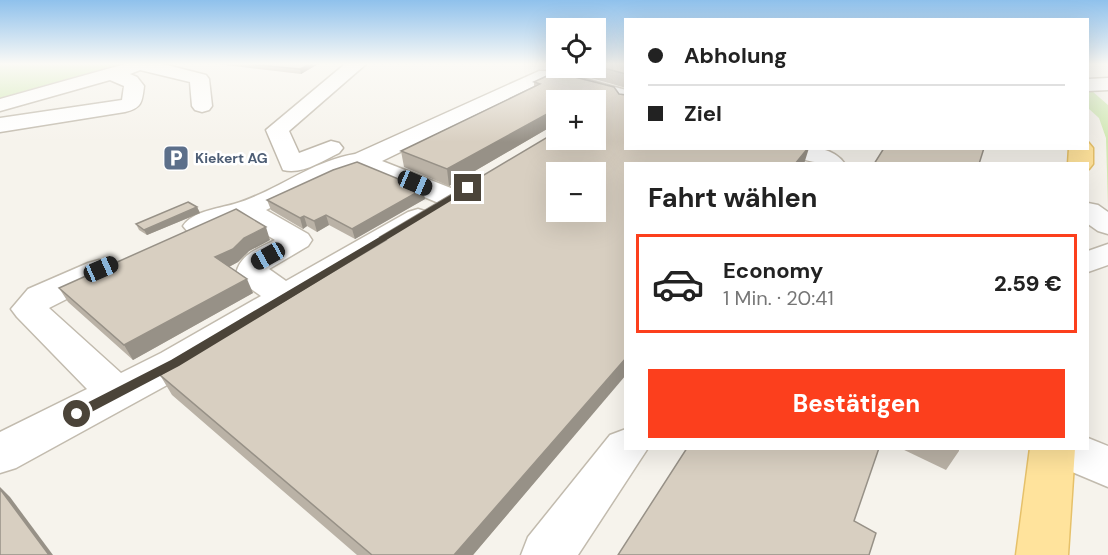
<!DOCTYPE html>
<html lang="de">
<meta charset="utf-8">
<style>
body{margin:0;font-family:"DM Sans",sans-serif;background:#f6f6f6;color:#222;height:100vh;display:flex;flex-direction:column;font-size:22px;white-space:nowrap}
*{box-sizing:border-box;margin:0}
p{font-size:20px;color:#767676}
.icon{flex:none;width:33px;height:33px;fill:none;stroke:currentColor;stroke-width:2;stroke-linecap:round;stroke-linejoin:round}
.map{position:relative;flex:1;overflow:hidden}
.panel{position:absolute;left:624px;top:162px;width:465px;height:288px;display:flex;flex-direction:column;background:#fff;border-radius:0px;box-shadow:0 6px 24px #0002}
.panel>*{flex:none}
.hud{position:absolute;left:624px;top:18px;width:465px;height:132px;border-radius:0px;box-shadow:0 6px 24px #0002;display:grid;align-content:center;height:132px;padding:0 24px;background:#fff}
.buttons{position:absolute;left:546px;top:18px;display:grid;gap:12px}
.buttons a{display:grid;place-items:center;width:60px;height:60px;border-radius:0px;background:#fff;box-shadow:0 6px 24px #0002;font-size:30px}
.end{position:absolute;width:27px;height:27px;margin:-14px;border:8px solid #4b4439;background:#fff;box-shadow:0 0 0 3px #fff}
.from{border-radius:50%}
.car{position:absolute;width:18px;height:36px;margin:-18px -9px;border-radius:8px;box-shadow:0 0 4px 2px #0007;background:linear-gradient(#222 24%,#8ab4d8 0 40%,#222 0 76%,#8ab4d8 0 86%,#222 0)}
.hud b{display:flex;align-items:center;gap:21px;height:57px;font-size:22px}
.hud b+b{border-top:2px solid #e0e0e0}
.hud i{width:15px;height:15px;background:#222}
ul{padding:0;list-style:none}
li{display:flex;align-items:center;gap:18px;height:99px;margin:0 12px 9px;padding:0 12px;border:3px solid transparent;border-radius:0px}
li div{flex:1}
li b{display:block;font-size:22px}
li em{font-style:normal;font-weight:800}
li.active{border-color:#fc3f1d}
li>.icon{width:54px;height:54px;stroke-width:1.5}
h2{padding:0 24px;font-size:27px;line-height:72px}
.button{display:flex;gap:12px;margin-top:auto;padding:12px 24px}
.button a{flex:1;height:69px;border-radius:0px;background:#fc3f1d;color:#fff;font-size:24px;font-weight:800;line-height:69px;text-align:center}
.map>svg:first-child{display:block}
</style>
<div class="map">
<svg width="1108" height="555" viewBox="0 0 1108 555">
<rect width="100%" height="100%" fill="#f6f3ec"/>
<!-- green -->
<g fill="#d2eab5">
<path d="M0 64H120L0 98Z"/>
<path d="M1092 91 1108 105V207L1106 138 1099 118 1088 108V92Z"/>
</g>
<g fill="none" stroke-linecap="round" stroke-linejoin="round">
<defs>
<g id="minor">
<path d="M125 64H163L206 75 209 79 212 106 209 110 202 112 195 110 192 106 190 82 140 70 130 74 137 77 144 86C142 102 142 108 125 112L0 132V118L122 100 124 86 110 80 0 111V99Z"/>
<path d="M345 64H366L289 131 299 153 331 141 339 143 343 148 339 153C322 161 302 175 283 170L266 130Z"/>
<path d="M539 71H554L626 90V108L619 106 614 99 553 83H542L382 161 461 192 465 198 461 204 451 206 441 204 358 169 348 170 266 210 308 234 312 240 308 246 269 269 286 281 408 212 418 209 428 212 432 218 428 224 189 373 16 468 0 473V432L87 389 17 317 11 309 28 289 88 263 99 260 110 263 115 270 110 277 49 308 121 373 161 353 261 296 240 281 236 274C240 254 258 249 275 240L241 219 198 235 188 232 183 226C193 211 217 209 234 204 276 192 311 161 355 154Z"/>
<path d="M1108 78V90L1088 91V79Z"/>
<path d="M785 148C807 148 831 144 845 164 829 164 795 163 785 148Z"/>
<path d="M1088 203 1098 205 1108 212V234L1098 231 1088 224Z"/>
<path d="M1108 244V265L1088 272V251Z"/>
<path d="M626 429V448H648L578 555H521L528 537 610 435Z"/>
<path d="M1088 438 1108 446V487L1046 461 1040 448H1088Z"/>
</g>
<g id="major">
<path d="M1088 142 1093 148V164L1089 169 1088 164H1068L1069 148H1088Z"/>
<path d="M1030 448H1075L1068 555H1016Z"/>
</g>
</defs>
<!-- minor casing -->
<use href="#minor" stroke="#c2bbae" stroke-width="3"/>
<!-- major casing -->
<use href="#major" stroke="#e6c16a" stroke-width="3"/>
<!-- minor -->
<use href="#minor" fill="#fff" fill-rule="evenodd"/>
<!-- major -->
<use href="#major" fill="#ffe39c" fill-rule="evenodd"/>
</g>
<!-- wall -->
<g fill="#bab2a6">
<path d="M217 64H318L301 74Z"/>
<path d="M596 64H626V88L564 70V68H596Z"/>
<path d="M534 82 619 94 805 162 473 555H357L172 395 160 375 382 243 380 237 596 140 556 100 547 129 449 186 404 167 401 151 534 86Z"/>
<path d="M425 199 355 239 329 225 317 232 307 226 303 229 271 210 267 200Z"/>
<path d="M197 207 200 213 147 235 139 230 136 224Z"/>
<path d="M270 240 249 251 238 262 229 267 253 293 133 360 68 302 59 288Z"/>
<path d="M900 448H959V451L946 470Z"/>
</g>
<!-- shaded-wall -->
<g fill="#979187">
<path d="M310 64H318L301 74 300 69Z"/>
<path d="M556 113V127L547 129 449 186 447 169 547 114Z"/>
<path d="M808 148H809L804 164H795Z"/>
<path d="M423 189 425 199 355 239 352 229Z"/>
<path d="M197 207 200 213 147 235 144 230Z"/>
<path d="M326 215 329 225 317 232 314 221Z"/>
<path d="M304 216 307 226 303 229 300 218Z"/>
<path d="M266 227 270 240 249 251 238 262 221 271 215 257 244 238Z"/>
<path d="M247 279 253 293 133 360 124 345Z"/>
<path d="M626 358V375L473 555H454Z"/>
<path d="M0 487 10 497 53 555H49L0 489Z"/>
</g>
<!-- building -->
<g fill="#d8cfc1" stroke="#979187" stroke-width="1.5" fill-rule="evenodd">
<path d="M250 64H310L300 69Z"/>
<path d="M596 64H626V74L596 66Z"/>
<path d="M555 72 614 87 619 94 626 95V148H808L795 164H626V358L454 555H372L160 375 386 240 380 237 556 132V140H596V100H556V113L547 114 447 169 401 151 540 84 534 82ZM556 172H596V212H556Z"/>
<path d="M884 148H984L979 164H874Z"/>
<path d="M357 162 423 189 352 229 326 215 314 221 304 216 300 218 267 200 333 170Z"/>
<path d="M188 202 197 207 144 230 136 224Z"/>
<path d="M236 209 266 227 244 238 233 249 215 257 247 279 124 345 59 288Z"/>
<path d="M687 448H879L854 521 876 533 869 555H618Z"/>
<path d="M0 489 49 555H0Z"/>
</g>
<!-- sky -->
<linearGradient id="sky" x2="0" y2="1"><stop stop-color="#8fc1ec"/><stop offset="0.45" stop-color="#fbfaf6"/><stop offset="1" stop-color="#fbfaf6" stop-opacity="0"/></linearGradient>
<rect width="1108" height="142" fill="url(#sky)"/>
<!-- route -->
<path fill="#4b4439" d="M466 186 472 188 179 366 82 417H73L71 414 73 410 171 360Z"/>
<!-- icons -->
<defs>
<symbol id="parking-square" viewBox="-11 -11 22 22"><rect x="-9" y="-9" width="18" height="18" rx="4" fill="#5c6f8a" stroke="#fff"/><path d="M-3.5-5.5H1a3.5 3.5 0 0 1 0 7H-1V5.5H-3.5ZM-1-3.4V-.6H.8a1.4 1.4 0 0 0 0-2.8Z" fill="#fff"/></symbol>
</defs>
<g fill-rule="evenodd">
<use href="#parking-square" x="161" y="143" width="30" height="30"/>
</g>
<g text-anchor="middle" dominant-baseline="central" stroke-width="5" stroke-linejoin="round" paint-order="stroke">
<!-- far-service labels -->
<g font-size="14" font-weight="bold" fill="#4e5e75" stroke="#fff" text-anchor="start">
<text x="195" y="158">Kiekert AG</text>
</g>
</g>
</svg>
<div class="buttons">
<a><svg class="icon" aria-label="locate" viewBox="0 0 24 24"><circle cx="12" cy="12" r="6"/><path d="M12 2v4M12 18v4M2 12h4M18 12h4"/></svg></a>
<a>+</a>
<a>−</a>
</div>
<i class="end from" style="left:77px;top:414px"></i>
<i class="end" style="left:468px;top:188px"></i>
<i class="car" style="left:415px;top:183px;rotate:113deg"></i>
<i class="car" style="left:268px;top:256px;rotate:241deg"></i>
<i class="car" style="left:101px;top:269px;rotate:66deg"></i>
<div class="hud">
<b><i class="from"></i>Abholung</b>
<b><i></i>Ziel</b>
</div>
<section class="panel">
<h2>Fahrt wählen</h2>
<ul>
<li class="active"><svg class="icon" aria-label="car" viewBox="0 0 24 24"><path d="M5 17H2v-5l4-1 3-4h7l3 4 3 1v5h-3M9 17h6M6 11h13"/><circle cx="7" cy="17" r="2"/><circle cx="17" cy="17" r="2"/></svg><div><b>Economy</b><p>1 Min. · 20:41</p></div><em>2.59 €</em></li>
</ul>
<div class="button"><a>Bestätigen</a></div>
</section>
</div>
